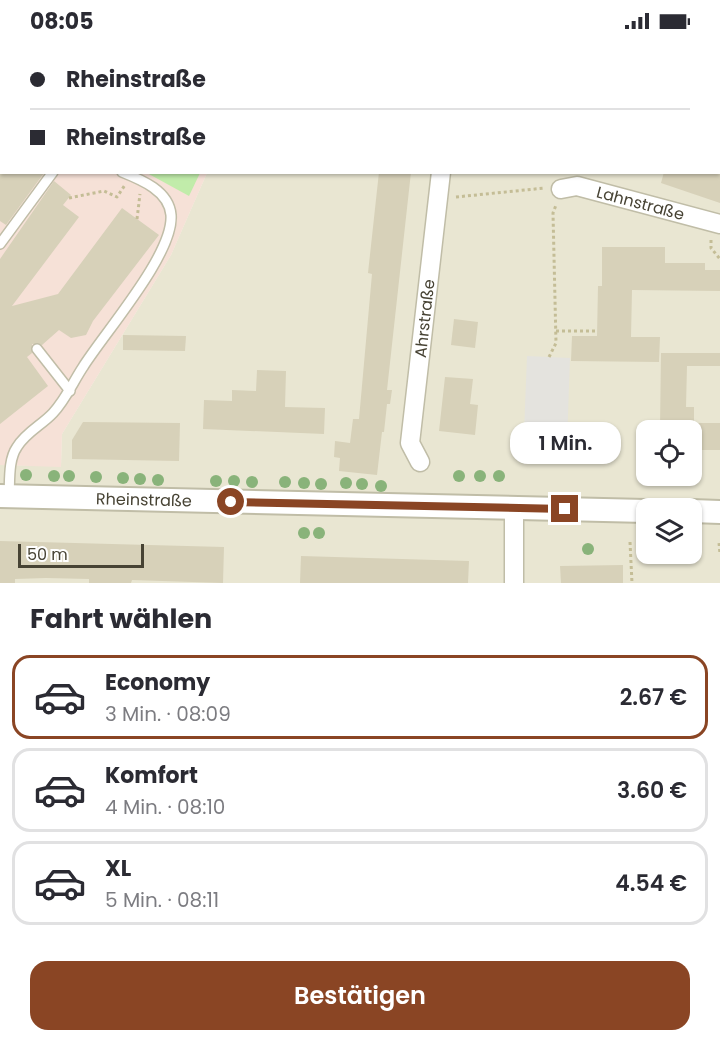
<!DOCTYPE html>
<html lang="de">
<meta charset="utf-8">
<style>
body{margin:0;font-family:Poppins,sans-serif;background:#f2f2f3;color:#2b2b33;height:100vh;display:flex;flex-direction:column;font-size:22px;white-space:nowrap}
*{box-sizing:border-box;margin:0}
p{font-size:20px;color:#7c7c81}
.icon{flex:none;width:33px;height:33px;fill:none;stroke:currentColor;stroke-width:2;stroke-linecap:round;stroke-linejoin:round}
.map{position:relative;height:541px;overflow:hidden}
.sheet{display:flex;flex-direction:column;background:#fff;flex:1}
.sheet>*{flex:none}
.top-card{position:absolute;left:0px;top:0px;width:720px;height:132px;box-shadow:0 2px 4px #0004;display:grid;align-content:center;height:132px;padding:0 30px;background:#fff}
.controls{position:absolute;left:636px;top:378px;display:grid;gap:12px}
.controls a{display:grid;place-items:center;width:66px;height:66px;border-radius:12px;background:#fff;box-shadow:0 2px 4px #0004;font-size:30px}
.scale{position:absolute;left:18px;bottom:15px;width:126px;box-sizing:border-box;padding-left:6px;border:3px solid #474334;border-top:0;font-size:16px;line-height:21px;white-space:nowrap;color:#474334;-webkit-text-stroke:4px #fff;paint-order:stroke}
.end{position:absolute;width:27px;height:27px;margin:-14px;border:8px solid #8a4524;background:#fff;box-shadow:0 0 0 3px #fff}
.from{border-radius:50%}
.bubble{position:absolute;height:42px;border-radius:18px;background:#fff;box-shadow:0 2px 4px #0004;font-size:20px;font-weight:600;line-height:42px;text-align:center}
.top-card b{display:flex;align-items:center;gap:21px;height:57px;font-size:22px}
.top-card b+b{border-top:2px solid #e1e1e2}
.top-card i{width:15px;height:15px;background:#2b2b33}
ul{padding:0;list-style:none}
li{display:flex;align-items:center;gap:18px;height:84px;margin:0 12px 9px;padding:0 18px;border:3px solid #e1e1e2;border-radius:18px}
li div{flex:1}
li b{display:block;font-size:22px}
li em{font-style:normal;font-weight:600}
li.current{border-color:#8a4524}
li>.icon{width:54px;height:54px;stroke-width:1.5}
h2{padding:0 30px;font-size:27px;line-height:72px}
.action{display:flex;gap:12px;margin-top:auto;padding:12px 30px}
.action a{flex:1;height:69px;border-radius:18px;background:#8a4524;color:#fff;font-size:24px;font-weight:600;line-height:69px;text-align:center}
.status{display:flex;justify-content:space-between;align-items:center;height:42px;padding:0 30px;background:#fff;direction:ltr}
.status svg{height:16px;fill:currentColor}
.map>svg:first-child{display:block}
</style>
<div class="status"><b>08:05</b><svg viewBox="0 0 49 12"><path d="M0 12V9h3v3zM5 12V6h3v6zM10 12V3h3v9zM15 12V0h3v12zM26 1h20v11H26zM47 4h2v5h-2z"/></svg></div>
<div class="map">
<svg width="720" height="541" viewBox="0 0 720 541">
<rect width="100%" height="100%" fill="#f4f3e5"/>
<!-- residential -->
<path fill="#e9e6d2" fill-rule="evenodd" d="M253 0H720V541H0V423L61 424 62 392 171 213 207 131 718 130V2ZM646 388H692V434H646ZM646 466H692V512H646Z"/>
<!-- medical -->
<path fill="#f6e1d7" d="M0 0 208 1 2 2V130L207 131 171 213 62 392 61 425 0 423Z"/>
<!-- green -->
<path fill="#c1ecaa" d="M147 131H200L189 154Z"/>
<!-- parking -->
<path fill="#e4e3de" d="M527 314 570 316 567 401 547 400 546 418 523 417Z"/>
<!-- building -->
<g fill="#d7d1b9">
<path d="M0 130 44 131 6 183 0 179Z"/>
<path d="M379 130H411L387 348H392L390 362H387L384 390H382L377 433 339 429 340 416 334 415 335 399 350 401 353 377H359L372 232 368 231Z"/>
<path d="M664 130H720V161L661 141Z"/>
<path d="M54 139 71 153 63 163 79 175 12 264 58 252 122 166 159 193 93 279 86 293 71 296 59 288 42 303 32 302V311L27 315 48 344 0 382V217Z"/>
<path d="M602 205H665V221H705V228H720V249L632 248 631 295H660L659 320 571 319 572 294H597L598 244H602Z"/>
<path d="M454 277 478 280 475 306 451 303Z"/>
<path d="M123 293 186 294 185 309 123 308Z"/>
<path d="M661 311H720V324H687L686 365H694V381H720V408H692V388L660 385Z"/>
<path d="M257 328 286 329 285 365 325 366 324 392 203 387 204 358 232 359V348L256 349Z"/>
<path d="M445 335 473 337 470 362 478 363 475 393 439 389Z"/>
<path d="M83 380 180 381 179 419 72 417V398Z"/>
<path d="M0 499 224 505 223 541 132 538 131 541H89V537L46 536 15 537V541H0Z"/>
<path d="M301 514 469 519 468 541H300Z"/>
<path d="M623 523V541H561L560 524Z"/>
</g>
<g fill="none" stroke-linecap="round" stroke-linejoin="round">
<defs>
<g id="service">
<path d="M0 54 2 55"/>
<path d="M0 202 53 130"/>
<path d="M37 307 70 349"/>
<path d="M9 454C10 439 8 418 17 405 26 390 42 383 53 371 66 357 73 340 83 325 105 290 174 212 171 173 169 149 142 138 122 130"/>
</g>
<g id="minor">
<path d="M466 2 467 0"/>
<path id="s1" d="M561 147 577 144 720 182"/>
<path id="s2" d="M420 420 410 401 441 130"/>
<path d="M514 541V467"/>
</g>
<g id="tertiary">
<path id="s3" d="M0 454 646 469"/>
<path d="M692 469 720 470"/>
</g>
</defs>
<!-- service casing -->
<use href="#service" stroke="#c0bda7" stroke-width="12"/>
<!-- minor casing -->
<use href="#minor" stroke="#c0bda7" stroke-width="21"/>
<!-- tertiary casing -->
<use href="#tertiary" stroke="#c0bda7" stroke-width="26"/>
<!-- path -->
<g stroke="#c4bd96" stroke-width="3" stroke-dasharray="3 3" stroke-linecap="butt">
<path d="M456 155 545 146"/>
<path d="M69 156 104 149 117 155 125 143"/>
<path d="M137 177 140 152"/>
<path d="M711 198V206L720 217"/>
<path d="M556 289H597"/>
<path d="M549 315 556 301 553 171 556 163"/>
<path d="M630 500 632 541"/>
<path d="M719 501 720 512"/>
</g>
<!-- service -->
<use href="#service" stroke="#fff" stroke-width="9"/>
<!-- minor -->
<use href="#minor" stroke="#fff" stroke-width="18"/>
<!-- tertiary -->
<use href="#tertiary" stroke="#fff" stroke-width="22"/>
</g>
<!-- trees -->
<g fill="#89b37a">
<circle cx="26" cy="433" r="6"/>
<circle cx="54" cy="434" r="6"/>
<circle cx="69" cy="434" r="6"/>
<circle cx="459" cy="434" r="6"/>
<circle cx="480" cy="434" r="6"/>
<circle cx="499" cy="434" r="6"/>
<circle cx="96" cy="435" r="6"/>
<circle cx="123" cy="436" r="6"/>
<circle cx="140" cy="437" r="6"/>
<circle cx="158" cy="438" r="6"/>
<circle cx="216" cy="439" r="6"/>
<circle cx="234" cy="439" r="6"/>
<circle cx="252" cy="440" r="6"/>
<circle cx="285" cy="440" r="6"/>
<circle cx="304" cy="441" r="6"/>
<circle cx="346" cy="441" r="6"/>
<circle cx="321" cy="442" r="6"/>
<circle cx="362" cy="442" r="6"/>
<circle cx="381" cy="444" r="6"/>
<circle cx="304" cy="491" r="6"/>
<circle cx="319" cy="491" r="6"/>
<circle cx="588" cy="507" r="6"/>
</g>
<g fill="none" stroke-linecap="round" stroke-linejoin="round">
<!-- route -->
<path stroke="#8a4524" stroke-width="8" d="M231 460 565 467"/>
</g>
<g text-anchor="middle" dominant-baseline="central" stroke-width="6" stroke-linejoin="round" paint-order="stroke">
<!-- street labels -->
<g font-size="16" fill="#474334" stroke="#fff">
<text stroke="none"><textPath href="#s1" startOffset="82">Lahnstraße</textPath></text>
<text stroke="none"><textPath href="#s2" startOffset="147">Ahrstraße</textPath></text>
<text stroke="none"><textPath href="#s3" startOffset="144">Rheinstraße</textPath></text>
</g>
</g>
</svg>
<div class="controls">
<a><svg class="icon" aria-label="locate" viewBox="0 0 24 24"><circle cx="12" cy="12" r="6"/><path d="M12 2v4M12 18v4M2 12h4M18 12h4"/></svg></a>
<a><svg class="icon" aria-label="layers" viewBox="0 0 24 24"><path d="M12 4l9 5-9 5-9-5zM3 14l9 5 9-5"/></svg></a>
</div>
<div class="scale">50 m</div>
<i class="end from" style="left:231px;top:460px"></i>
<i class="end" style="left:565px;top:467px"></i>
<div class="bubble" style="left:510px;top:380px;width:111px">1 Min.</div>
<div class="top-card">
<b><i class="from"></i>Rheinstraße</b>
<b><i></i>Rheinstraße</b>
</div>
</div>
<section class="sheet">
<h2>Fahrt wählen</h2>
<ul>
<li class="current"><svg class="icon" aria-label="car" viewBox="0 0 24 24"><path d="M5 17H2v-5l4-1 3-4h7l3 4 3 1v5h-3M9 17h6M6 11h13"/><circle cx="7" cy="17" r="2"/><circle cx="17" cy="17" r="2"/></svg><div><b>Economy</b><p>3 Min. · 08:09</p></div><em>2.67 €</em></li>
<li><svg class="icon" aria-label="car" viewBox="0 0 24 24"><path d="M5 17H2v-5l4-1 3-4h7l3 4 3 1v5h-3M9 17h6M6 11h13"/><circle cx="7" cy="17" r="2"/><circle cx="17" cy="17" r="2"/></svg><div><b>Komfort</b><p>4 Min. · 08:10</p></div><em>3.60 €</em></li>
<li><svg class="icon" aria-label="car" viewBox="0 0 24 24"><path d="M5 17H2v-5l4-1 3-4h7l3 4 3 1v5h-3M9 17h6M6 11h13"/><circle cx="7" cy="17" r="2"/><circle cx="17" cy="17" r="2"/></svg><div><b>XL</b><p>5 Min. · 08:11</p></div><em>4.54 €</em></li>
</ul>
<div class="action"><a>Bestätigen</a></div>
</section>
